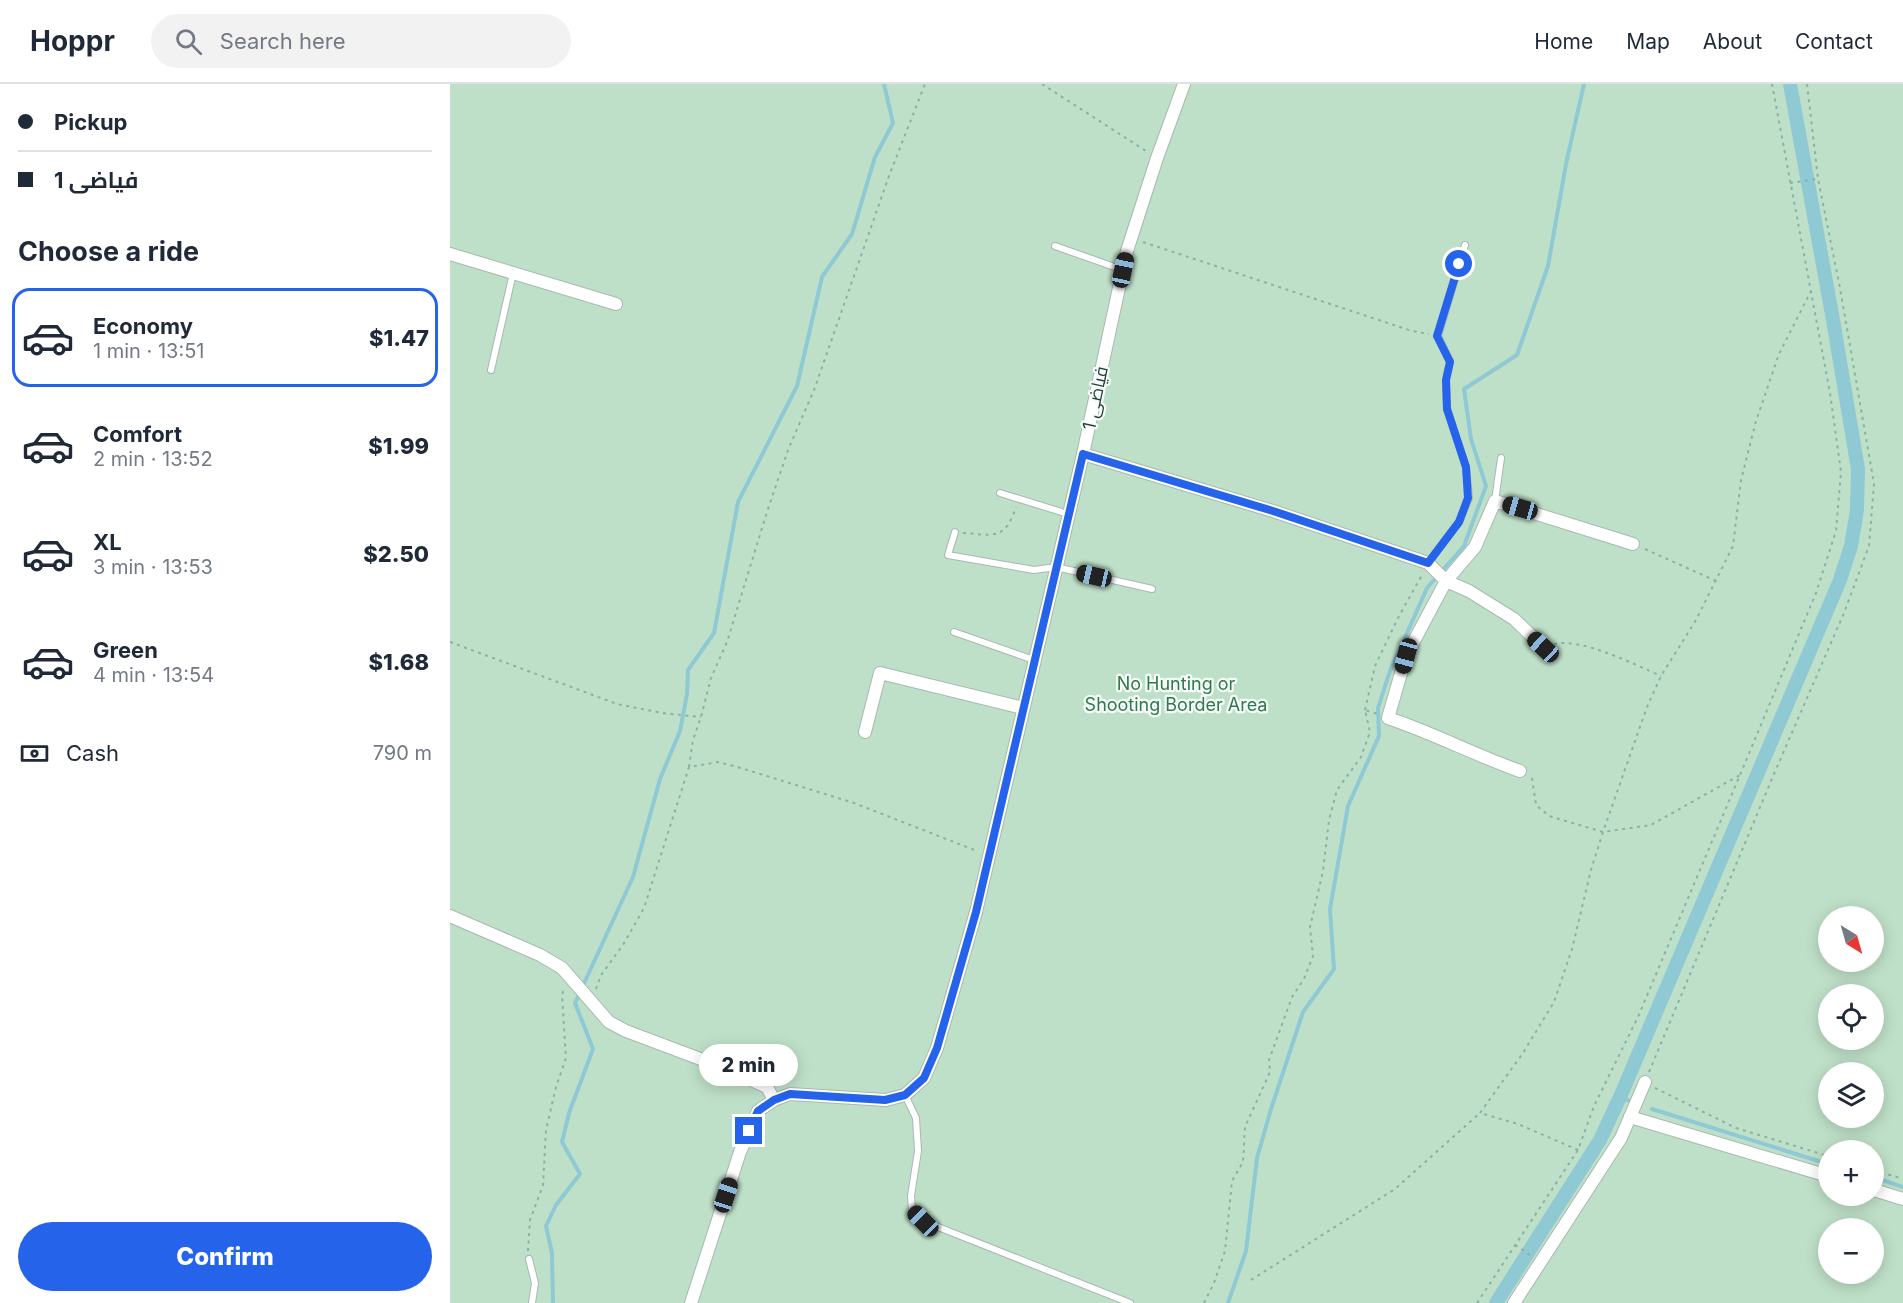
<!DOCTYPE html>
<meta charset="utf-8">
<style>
body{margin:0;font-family:Inter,Cairo,sans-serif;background:#f2f2f3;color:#1f2937;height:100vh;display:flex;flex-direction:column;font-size:22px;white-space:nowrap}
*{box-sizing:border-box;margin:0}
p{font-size:20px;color:#747a83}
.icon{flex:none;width:33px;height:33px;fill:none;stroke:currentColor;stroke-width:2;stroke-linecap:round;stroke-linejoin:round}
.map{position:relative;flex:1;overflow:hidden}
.side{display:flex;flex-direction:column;background:#fff;width:450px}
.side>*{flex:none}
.guide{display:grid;align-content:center;height:132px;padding:0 18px;background:#fff}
.needle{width:39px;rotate:143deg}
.tools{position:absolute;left:1368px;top:822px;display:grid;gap:12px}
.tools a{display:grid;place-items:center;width:66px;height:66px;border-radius:50%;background:#fff;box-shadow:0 3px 15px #0003;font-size:30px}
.end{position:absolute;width:27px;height:27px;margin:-14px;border:8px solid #2563eb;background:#fff;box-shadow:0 0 0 3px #fff}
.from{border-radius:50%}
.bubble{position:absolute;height:42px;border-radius:21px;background:#fff;box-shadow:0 3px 15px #0003;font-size:20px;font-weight:800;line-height:42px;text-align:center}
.car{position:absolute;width:18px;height:36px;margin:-18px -9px;border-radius:8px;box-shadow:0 0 4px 2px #0007;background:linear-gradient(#222 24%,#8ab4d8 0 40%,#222 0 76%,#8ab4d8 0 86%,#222 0)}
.guide b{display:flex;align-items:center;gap:21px;height:57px;font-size:22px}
.guide b+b{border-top:2px solid #e0e1e3}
.guide i{width:15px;height:15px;background:#1f2937}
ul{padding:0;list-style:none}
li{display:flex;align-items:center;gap:18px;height:99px;margin:0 12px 9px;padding:0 6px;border:3px solid transparent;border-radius:18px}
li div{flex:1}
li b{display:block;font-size:22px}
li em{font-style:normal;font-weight:800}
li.current{border-color:#2563eb}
li>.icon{width:54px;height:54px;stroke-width:1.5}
h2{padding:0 18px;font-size:27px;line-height:72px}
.pay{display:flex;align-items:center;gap:15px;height:66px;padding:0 18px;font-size:22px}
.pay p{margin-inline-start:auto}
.primary-button{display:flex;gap:12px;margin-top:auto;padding:12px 18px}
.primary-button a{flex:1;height:69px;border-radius:36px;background:#2563eb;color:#fff;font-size:24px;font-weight:800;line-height:69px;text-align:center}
header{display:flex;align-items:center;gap:36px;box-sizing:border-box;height:84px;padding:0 30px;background:#fff;border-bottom:2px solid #e0e1e3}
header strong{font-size:28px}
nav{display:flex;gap:33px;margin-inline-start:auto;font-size:21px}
.search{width:420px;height:54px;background:#f2f2f3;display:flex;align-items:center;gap:15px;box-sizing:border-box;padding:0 21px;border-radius:33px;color:#747a83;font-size:22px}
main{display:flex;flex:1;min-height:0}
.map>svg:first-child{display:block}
</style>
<header>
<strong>Hoppr</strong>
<div class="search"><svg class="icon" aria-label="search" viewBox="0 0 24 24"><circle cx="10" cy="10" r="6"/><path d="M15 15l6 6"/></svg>Search here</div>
<nav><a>Home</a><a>Map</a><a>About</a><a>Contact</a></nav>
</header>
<main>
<section class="side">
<div class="guide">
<b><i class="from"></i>Pickup</b>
<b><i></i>فیاضی 1</b>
</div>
<h2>Choose a ride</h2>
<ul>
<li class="current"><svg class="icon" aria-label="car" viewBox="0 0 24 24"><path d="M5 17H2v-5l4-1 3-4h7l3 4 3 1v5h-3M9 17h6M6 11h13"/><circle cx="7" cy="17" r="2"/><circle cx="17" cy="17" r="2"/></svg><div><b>Economy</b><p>1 min · 13:51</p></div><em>$1.47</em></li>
<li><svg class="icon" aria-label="car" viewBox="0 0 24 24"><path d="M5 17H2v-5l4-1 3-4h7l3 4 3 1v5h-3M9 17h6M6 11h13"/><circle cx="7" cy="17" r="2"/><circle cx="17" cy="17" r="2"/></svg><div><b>Comfort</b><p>2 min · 13:52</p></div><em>$1.99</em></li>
<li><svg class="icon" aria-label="car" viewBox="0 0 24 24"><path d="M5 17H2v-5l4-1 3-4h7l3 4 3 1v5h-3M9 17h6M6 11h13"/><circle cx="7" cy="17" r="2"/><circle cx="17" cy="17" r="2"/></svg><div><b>XL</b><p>3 min · 13:53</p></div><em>$2.50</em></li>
<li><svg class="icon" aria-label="car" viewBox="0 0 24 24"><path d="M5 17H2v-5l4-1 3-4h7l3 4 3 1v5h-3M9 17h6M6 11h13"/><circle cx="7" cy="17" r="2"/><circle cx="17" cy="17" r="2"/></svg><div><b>Green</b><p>4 min · 13:54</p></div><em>$1.68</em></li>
</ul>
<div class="pay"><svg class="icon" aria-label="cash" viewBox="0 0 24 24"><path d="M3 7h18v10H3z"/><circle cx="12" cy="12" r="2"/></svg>Cash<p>790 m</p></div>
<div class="primary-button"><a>Confirm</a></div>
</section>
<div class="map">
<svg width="1453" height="1219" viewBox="0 0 1453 1219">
<rect width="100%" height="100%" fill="#e6efeb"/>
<!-- green -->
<path fill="#bfe0c8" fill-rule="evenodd" d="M0 0H1453V1219H0ZM1378 832H1424V878H1378ZM1378 910H1424V956H1378ZM1378 988H1424V1034H1378ZM1378 1066H1424V1112H1378ZM1378 1144H1424V1190H1378Z"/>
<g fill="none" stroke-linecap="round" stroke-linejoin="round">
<!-- stream -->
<g stroke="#8ec9d4" stroke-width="4">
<path d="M1170 1013 1180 1017"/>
<path d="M1202 1025 1378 1080"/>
<path d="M1424 1093 1453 1103"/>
<path d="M103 1219 102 1169 96 1142 106 1121 130 1090 112 1058 119 1029 143 965 125 919 183 793 210 695 230 647 237 610 238 586 264 549 288 418 347 302 372 193 402 150 425 73 443 39 434 0"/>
<path d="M778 1219 796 1167 807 1074 821 1025 853 928 884 885 880 825 898 722 929 652 928 624 940 587 977 504 1014 462 1036 402 1021 355 1014 305 1067 271 1098 182 1116 80 1134 0"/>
</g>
<!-- canal -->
<path stroke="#8ec9d4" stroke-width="14" d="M1046 1219 1150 1056 1170 1013 1390 496 1401 462 1407 426 1408 385 1383 236 1340 0"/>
<defs>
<g id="service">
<path d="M605 162 673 186"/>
<path d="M41 286 63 189"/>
<path d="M550 409 618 430"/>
<path d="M1045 417 1051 374"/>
<path d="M505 448 498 471 584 486 606 483 702 505"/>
<path d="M978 479 1009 438 1019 414 1016 383 997 325 996 296 1000 277 988 252 1015 161"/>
<path d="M504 548 584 576"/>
<path d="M455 1011 466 1034 468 1067 461 1112 462 1127 473 1137 680 1219"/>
<path d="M79 1175 85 1199 82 1219"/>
</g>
<g id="minor">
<path d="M0 170 166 220"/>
<path d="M633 370 823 427 978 479 996 497 1019 507 1064 535 1093 563"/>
<path d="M415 648 430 589 573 624"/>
<path d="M1070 687C1025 671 983 649 938 634L956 572 996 497 1025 463 1045 417 1183 460"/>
<path d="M0 832 90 871 112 884 159 938 176 947 277 985 317 1003 324 1016"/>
<path d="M1180 1033 1378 1092"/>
<path d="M1424 1106 1453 1115"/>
<path d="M241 1219 290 1068 308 1027 324 1016 340 1010 436 1016 455 1011 474 994 487 964 526 828 633 370 677 167 707 74 734 0"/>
<path d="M1064 1219 1171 1054 1195 998"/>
</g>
</defs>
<!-- service casing -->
<use href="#service" stroke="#a8b8b2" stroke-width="8"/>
<!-- minor casing -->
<use href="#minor" stroke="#a8b8b2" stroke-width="14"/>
<!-- path -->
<g stroke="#86b3a5" stroke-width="2" stroke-dasharray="3 4.5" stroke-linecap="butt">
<path d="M592 0 696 67"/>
<path d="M1340 99 1367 95"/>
<path d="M693 158 962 247 979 250"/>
<path d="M513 449C543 451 555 457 566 423"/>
<path d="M1195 465 1266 497"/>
<path d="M0 558 167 620 212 629 251 633"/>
<path d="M1104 560C1130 553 1186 581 1211 592"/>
<path d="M915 626 925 582 949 532 972 491"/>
<path d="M239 683 243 656 251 633 261 594 277 558 316 431 338 366 364 306 439 92 475 0"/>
<path d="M1082 694 1086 721 1099 732 1153 748 1201 741 1290 691"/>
<path d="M146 905 151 891 173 861 194 824 239 683 268 678 291 684 404 719 527 767"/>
<path d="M1199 988 1324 690 1394 529 1419 462 1424 400 1390 204 1368 95 1357 0"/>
<path d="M1205 1004 1286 1044 1378 1072"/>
<path d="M1128 1066 1068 1040 1030 1029 1073 969 1104 918 1122 865 1141 786 1153 748 1197 623 1211 592 1246 536 1283 462 1291 396 1306 337 1329 270 1361 207"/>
<path d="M1424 1086 1453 1095"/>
<path d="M1065 1161 1080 1171"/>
<path d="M78 1167 80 1136 93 1101 96 1046 106 1003 116 974 112 911 114 905"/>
<path d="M801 1196 945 1105 1030 1029"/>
<path d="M754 1219 764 1199 775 1167 782 1097 793 1078 795 1043 820 988 819 976 842 913 854 895 863 872 860 843 873 787 879 736 887 706 911 673 920 648 915 626 928 630"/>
<path d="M1027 1219 1128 1066 1144 1022 1188 933 1290 691 1366 509 1386 447 1391 388 1380 309 1322 0"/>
</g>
<!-- service -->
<use href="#service" stroke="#fff" stroke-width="6"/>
<!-- minor -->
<use href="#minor" stroke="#fff" stroke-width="12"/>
</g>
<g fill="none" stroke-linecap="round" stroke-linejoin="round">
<!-- route -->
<path stroke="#2563eb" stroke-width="8" d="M299 1047 308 1027 324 1016 340 1010 435 1016 455 1011 474 994 487 964 526 828 633 370 823 427 978 479 1009 438 1018 414 1016 383 997 325 996 296 1000 278 987 252 1009 180"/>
</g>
<g text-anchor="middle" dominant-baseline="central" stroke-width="4.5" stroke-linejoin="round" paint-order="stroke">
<!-- street labels -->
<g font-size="18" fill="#24423a" stroke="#f7fbf9">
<text transform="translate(645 314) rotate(-78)">فیاضی 1</text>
</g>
<!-- park labels -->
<g font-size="18" fill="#2d7a4b" stroke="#f7fbf9">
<text x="726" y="599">No Hunting or<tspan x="726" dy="21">Shooting Border Area</tspan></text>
</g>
</g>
</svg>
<div class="tools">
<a><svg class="needle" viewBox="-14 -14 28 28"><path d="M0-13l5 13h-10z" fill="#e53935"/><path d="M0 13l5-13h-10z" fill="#747a83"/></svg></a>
<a><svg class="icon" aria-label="locate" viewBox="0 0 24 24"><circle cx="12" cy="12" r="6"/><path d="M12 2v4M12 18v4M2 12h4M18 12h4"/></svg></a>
<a><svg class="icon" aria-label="layers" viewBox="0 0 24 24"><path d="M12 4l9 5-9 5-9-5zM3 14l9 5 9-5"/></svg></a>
<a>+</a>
<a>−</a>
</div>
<i class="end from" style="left:1009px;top:180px"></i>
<i class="end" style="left:299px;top:1047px"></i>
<div class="bubble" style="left:249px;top:960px;width:99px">2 min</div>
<i class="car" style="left:673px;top:186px;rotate:12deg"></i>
<i class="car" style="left:1070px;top:424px;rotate:286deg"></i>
<i class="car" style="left:644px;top:492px;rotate:283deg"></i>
<i class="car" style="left:1093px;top:563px;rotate:313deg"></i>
<i class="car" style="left:956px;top:572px;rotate:195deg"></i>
<i class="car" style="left:276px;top:1111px;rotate:18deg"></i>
<i class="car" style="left:473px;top:1137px;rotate:315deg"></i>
</div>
</main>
